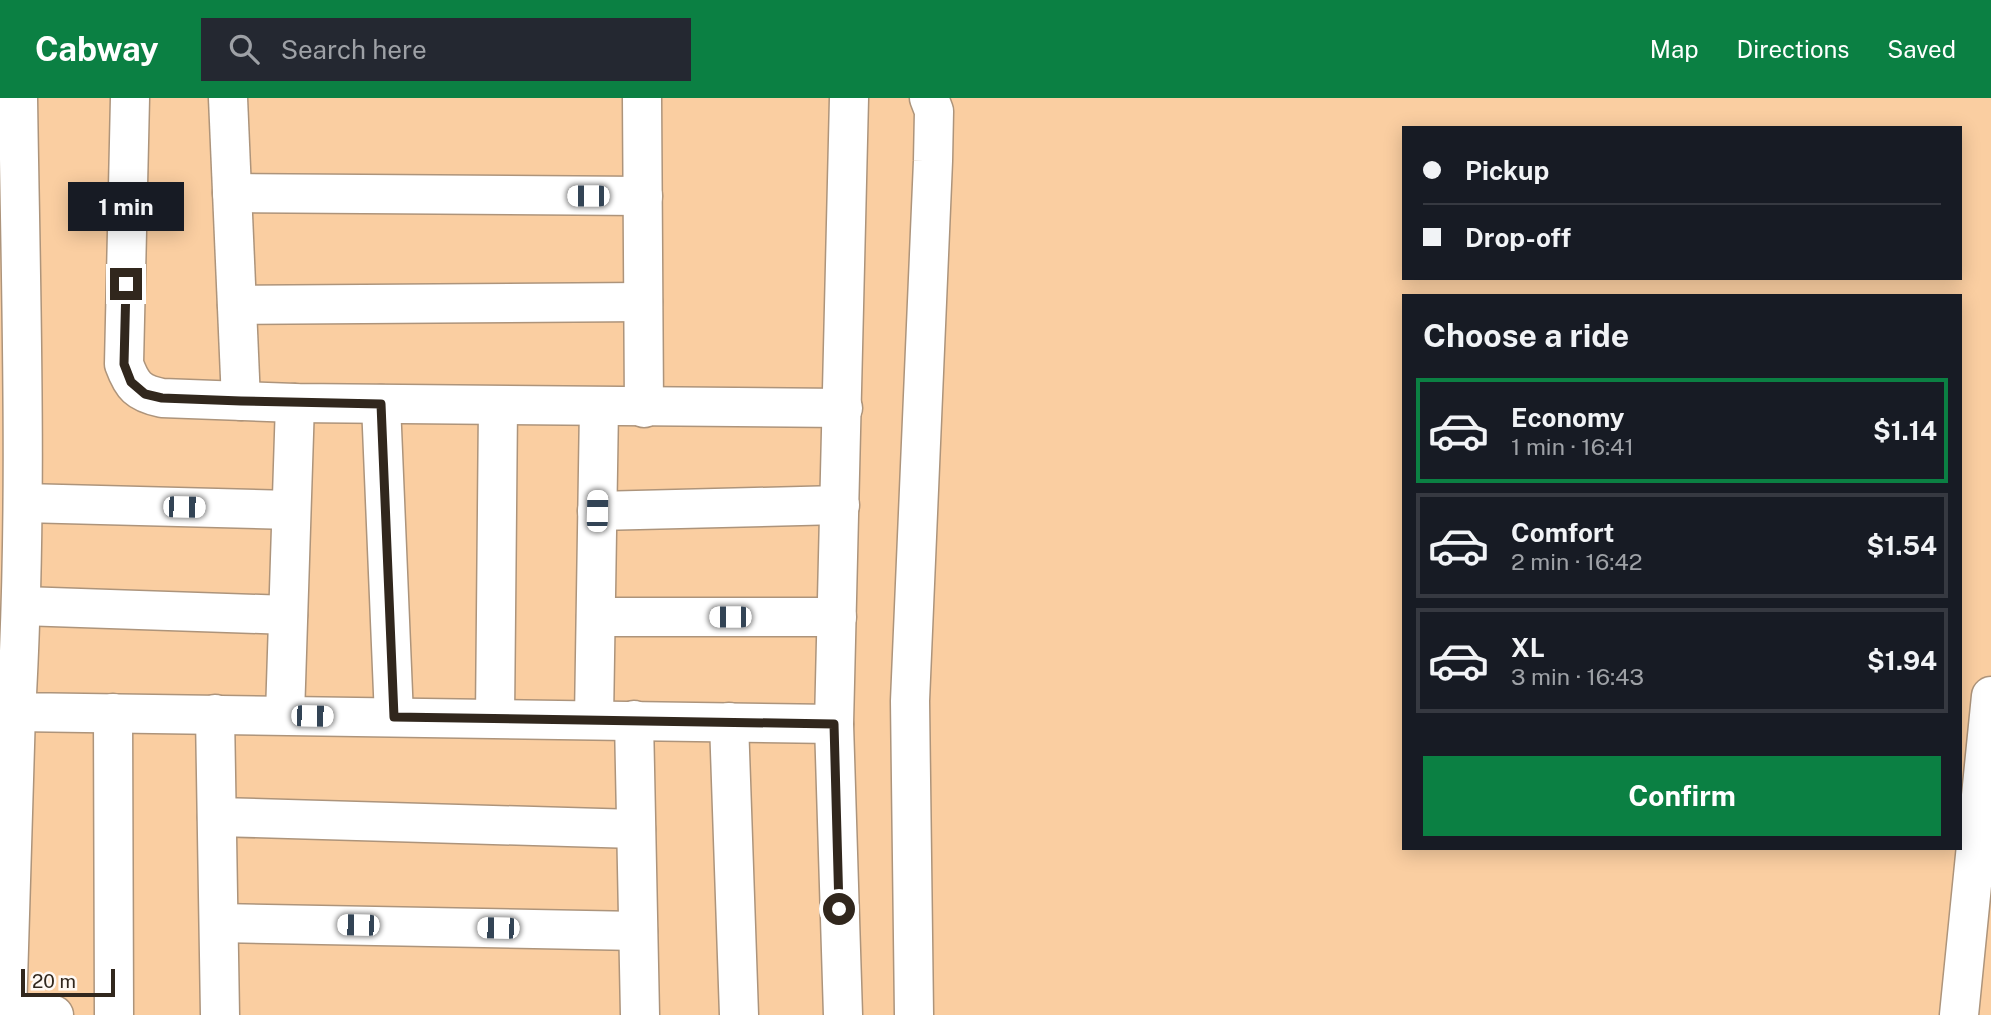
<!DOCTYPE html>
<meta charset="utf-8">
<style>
body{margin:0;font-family:"Public Sans",sans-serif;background:#242831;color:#f1f3f6;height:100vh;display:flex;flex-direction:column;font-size:26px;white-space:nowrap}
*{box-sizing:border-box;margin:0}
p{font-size:23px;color:#9ea1a6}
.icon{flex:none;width:38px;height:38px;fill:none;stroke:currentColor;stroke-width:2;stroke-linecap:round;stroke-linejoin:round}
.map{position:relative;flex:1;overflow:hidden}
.panel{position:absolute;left:1402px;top:196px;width:560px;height:556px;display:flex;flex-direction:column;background:#171b24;border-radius:0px;box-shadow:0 4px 18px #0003}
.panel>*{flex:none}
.banner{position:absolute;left:1402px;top:28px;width:560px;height:154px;border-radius:0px;box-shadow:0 4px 18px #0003;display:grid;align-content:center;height:154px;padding:0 21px;background:#171b24}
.scale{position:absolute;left:21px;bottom:18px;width:94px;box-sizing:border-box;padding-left:7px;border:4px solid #31271d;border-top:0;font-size:19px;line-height:24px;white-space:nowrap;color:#31271d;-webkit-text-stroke:5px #fff9f4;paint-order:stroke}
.end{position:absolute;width:32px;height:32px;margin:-16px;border:9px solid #31271d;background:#fff;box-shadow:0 0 0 4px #fff}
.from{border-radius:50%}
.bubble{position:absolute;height:49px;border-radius:0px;background:#171b24;box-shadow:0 4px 18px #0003;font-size:23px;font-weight:700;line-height:49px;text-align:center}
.car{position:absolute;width:21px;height:42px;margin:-21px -10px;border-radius:9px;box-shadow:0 0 5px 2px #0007;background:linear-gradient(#fff 24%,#345 0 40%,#fff 0 76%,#345 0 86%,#fff 0)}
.banner b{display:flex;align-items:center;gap:24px;height:66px;font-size:26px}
.banner b+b{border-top:2px solid #363941}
.banner i{width:18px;height:18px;background:#f1f3f6}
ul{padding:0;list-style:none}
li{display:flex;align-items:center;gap:21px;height:105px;margin:0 14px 10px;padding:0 7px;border:4px solid #363941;border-radius:0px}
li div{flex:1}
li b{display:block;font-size:26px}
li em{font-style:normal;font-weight:700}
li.selected{border-color:#0b8043}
li>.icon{width:63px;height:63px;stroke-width:1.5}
h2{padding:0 21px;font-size:32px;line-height:84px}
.button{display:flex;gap:14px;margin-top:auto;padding:14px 21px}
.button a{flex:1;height:80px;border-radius:0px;background:#0b8043;color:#fff;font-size:28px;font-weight:700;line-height:80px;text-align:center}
header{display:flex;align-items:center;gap:42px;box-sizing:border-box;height:98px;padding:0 35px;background:#0b8043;color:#fff}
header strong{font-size:33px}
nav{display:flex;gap:38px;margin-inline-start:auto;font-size:24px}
.search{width:490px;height:63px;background:#242831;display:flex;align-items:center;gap:18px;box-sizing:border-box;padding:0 24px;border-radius:0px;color:#9ea1a6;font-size:26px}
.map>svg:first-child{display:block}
</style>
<header>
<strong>Cabway</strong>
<div class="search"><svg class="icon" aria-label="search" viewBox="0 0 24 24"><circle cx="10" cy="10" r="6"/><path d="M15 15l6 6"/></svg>Search here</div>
<nav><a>Map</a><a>Directions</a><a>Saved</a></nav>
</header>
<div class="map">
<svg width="1991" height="917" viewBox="0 0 1991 917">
<rect width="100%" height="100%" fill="#fff9f4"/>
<!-- green -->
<path fill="#facea1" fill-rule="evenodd" d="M0 0H1991V917H0ZM1404 30H1960V180H1404ZM1404 198H1960V751H1404Z"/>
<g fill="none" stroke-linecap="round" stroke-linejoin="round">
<defs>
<g id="minor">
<path d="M18 0C21 205 28 409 16 614L834 626"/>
<path d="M130 0 124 266C132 288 138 295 162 300L295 305 843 310"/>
<path d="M228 0 241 303"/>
<path d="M642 0 644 310"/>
<path d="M232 95 643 98"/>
<path d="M237 207 643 204"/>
<path d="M381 306 394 619"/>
<path d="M23 405 291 412"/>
<path d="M597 413 840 407"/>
<path d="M22 508 288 517"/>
<path d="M596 519H837"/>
<path d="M0 613 16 614 7 917"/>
<path d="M113 615 114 917"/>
<path d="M215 616 220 917"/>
<path d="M285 617 295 305"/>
<path d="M495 620 498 308"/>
<path d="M594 621 599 309"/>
<path d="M634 622 640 917"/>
<path d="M729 624 739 917"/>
<path d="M217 719 636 731"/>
<path d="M219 825 638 833"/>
<path d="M7 915 54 917"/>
<path d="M843 917 834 626 849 0"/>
<path d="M914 917 910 603 933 63 934 13 929 0"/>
<path d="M1959 917 1991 598"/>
</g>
</defs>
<!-- minor casing -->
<use href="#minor" stroke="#ad947b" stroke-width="41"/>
<!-- minor -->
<use href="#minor" stroke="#fff" stroke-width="38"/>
</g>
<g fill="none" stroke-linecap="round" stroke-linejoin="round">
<!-- route -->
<path stroke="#31271d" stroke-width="9" d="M126 186 124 266 131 284 145 296 162 300 241 303 381 306 394 619 834 626 839 811"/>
</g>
</svg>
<div class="scale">20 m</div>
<i class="end from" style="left:839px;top:811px"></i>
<i class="end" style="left:126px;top:186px"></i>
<div class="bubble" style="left:68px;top:84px;width:116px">1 min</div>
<i class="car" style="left:588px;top:98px;rotate:270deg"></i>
<i class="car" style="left:184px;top:409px;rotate:91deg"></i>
<i class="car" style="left:597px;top:413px;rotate:1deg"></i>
<i class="car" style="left:730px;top:519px;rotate:270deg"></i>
<i class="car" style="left:312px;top:618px;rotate:91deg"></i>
<i class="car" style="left:358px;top:827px;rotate:271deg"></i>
<i class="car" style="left:498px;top:830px;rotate:271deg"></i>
<div class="banner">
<b><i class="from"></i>Pickup</b>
<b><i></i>Drop-off</b>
</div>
<section class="panel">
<h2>Choose a ride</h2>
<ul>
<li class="selected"><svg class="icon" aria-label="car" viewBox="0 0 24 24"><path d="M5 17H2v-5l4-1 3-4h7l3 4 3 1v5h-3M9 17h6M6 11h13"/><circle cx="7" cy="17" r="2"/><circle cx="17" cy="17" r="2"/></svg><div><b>Economy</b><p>1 min · 16:41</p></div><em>$1.14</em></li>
<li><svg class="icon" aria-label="car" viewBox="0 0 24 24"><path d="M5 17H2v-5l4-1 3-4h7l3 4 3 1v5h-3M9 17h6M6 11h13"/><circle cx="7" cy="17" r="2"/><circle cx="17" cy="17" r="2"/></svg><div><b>Comfort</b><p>2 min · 16:42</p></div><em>$1.54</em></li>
<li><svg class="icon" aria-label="car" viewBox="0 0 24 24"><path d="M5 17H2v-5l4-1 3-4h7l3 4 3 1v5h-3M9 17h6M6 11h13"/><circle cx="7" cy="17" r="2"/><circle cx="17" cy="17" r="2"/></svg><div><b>XL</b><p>3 min · 16:43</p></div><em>$1.94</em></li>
</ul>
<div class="button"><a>Confirm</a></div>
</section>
</div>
